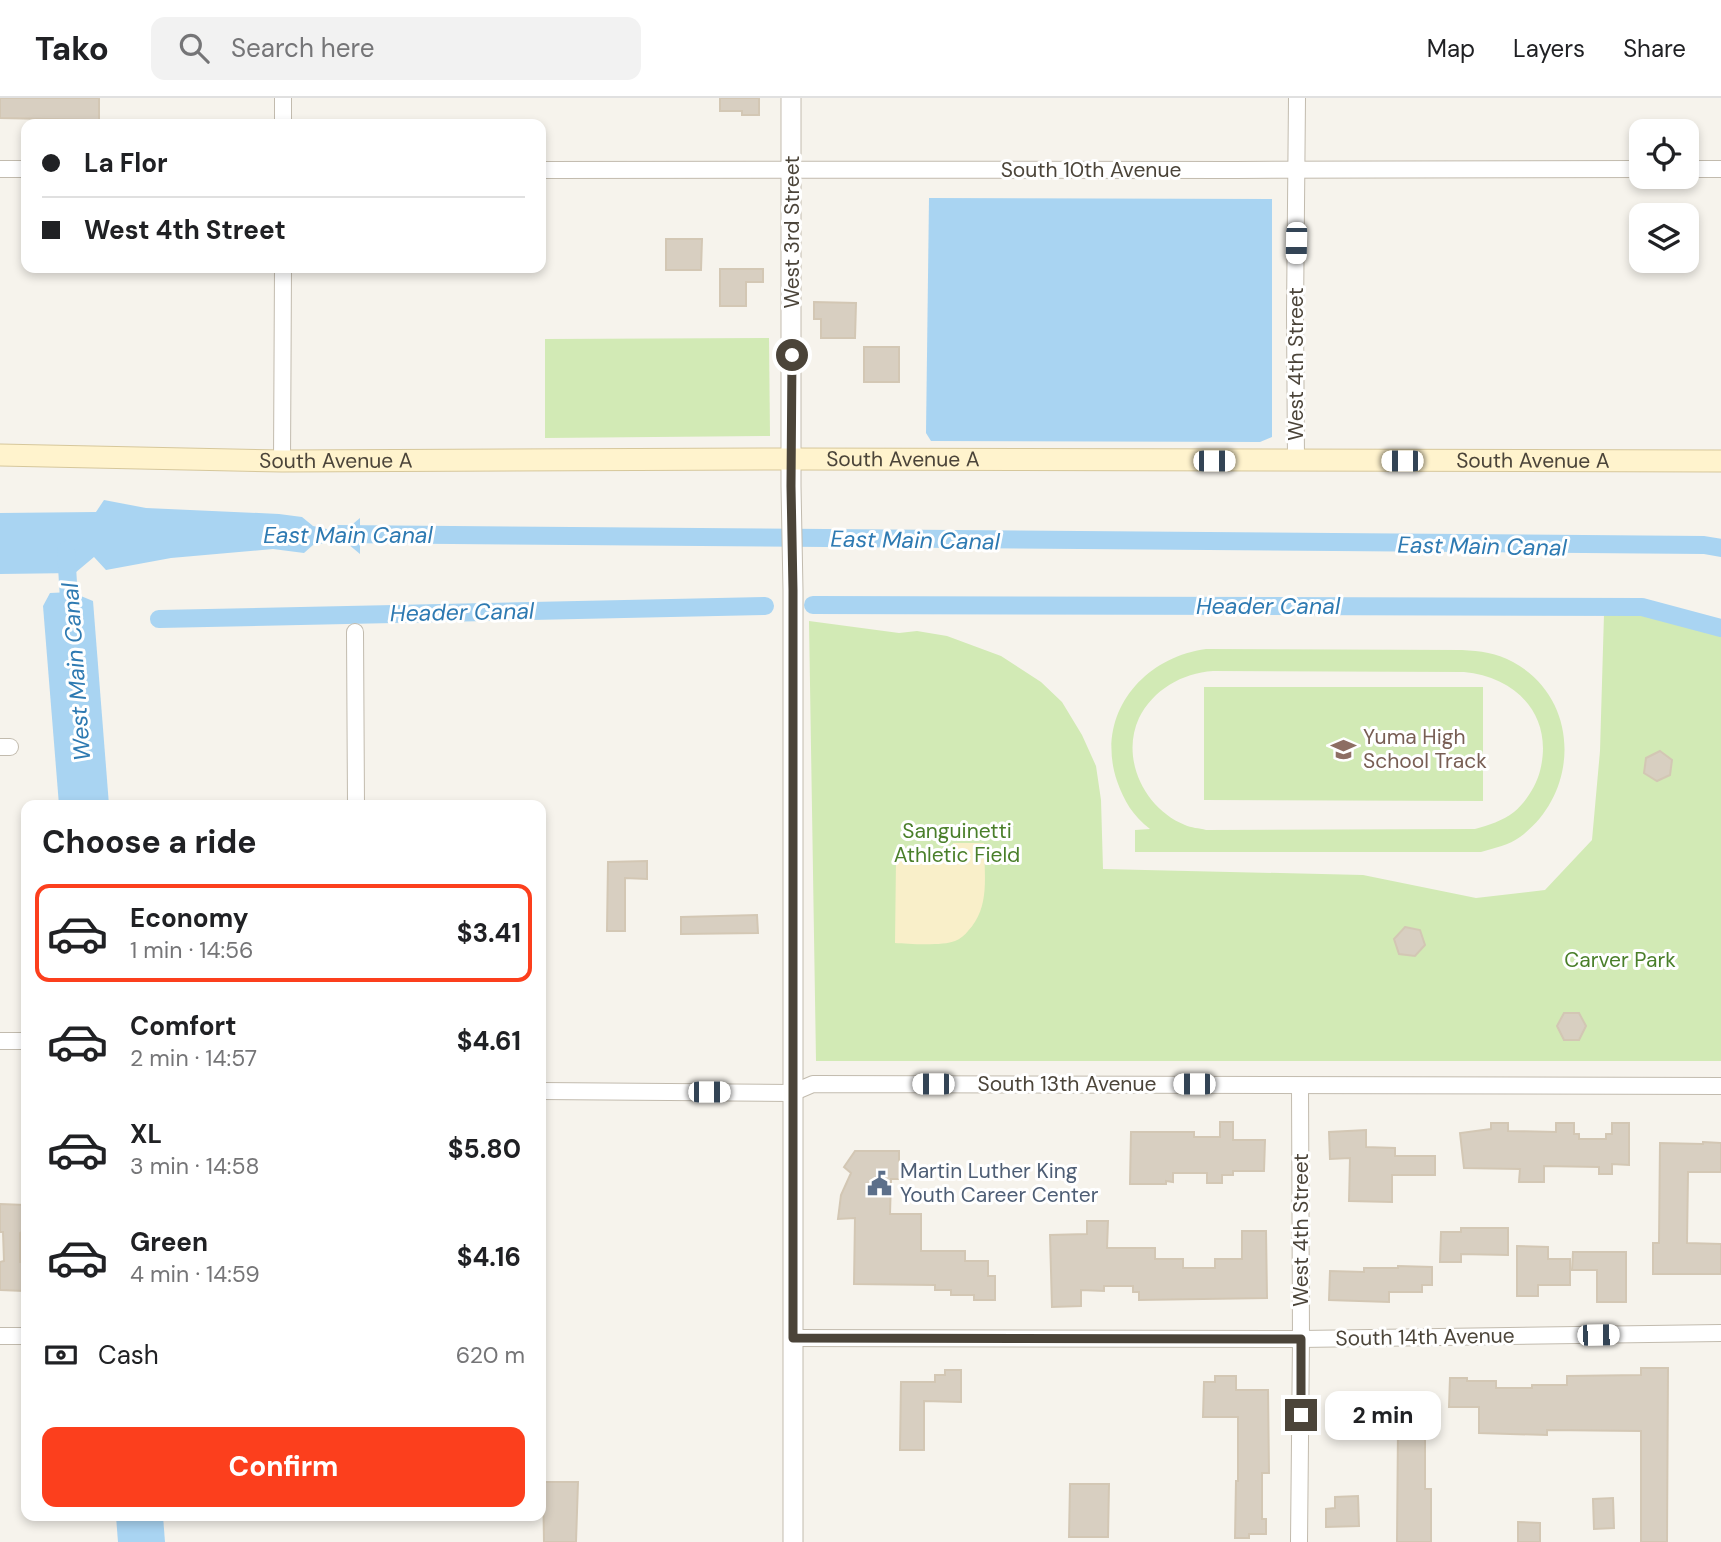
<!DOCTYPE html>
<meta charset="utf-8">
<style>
body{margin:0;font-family:"DM Sans",sans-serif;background:#f2f2f2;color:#202124;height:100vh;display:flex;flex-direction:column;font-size:26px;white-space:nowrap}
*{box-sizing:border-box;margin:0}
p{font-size:23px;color:#757577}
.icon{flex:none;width:38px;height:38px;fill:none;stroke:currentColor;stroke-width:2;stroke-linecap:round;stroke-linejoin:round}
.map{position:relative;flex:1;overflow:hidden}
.details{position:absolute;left:21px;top:702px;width:525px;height:721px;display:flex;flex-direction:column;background:#fff;border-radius:14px;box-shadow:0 4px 10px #0003}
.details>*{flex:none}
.guide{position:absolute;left:21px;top:21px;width:525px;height:154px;border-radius:14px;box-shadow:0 4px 10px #0003;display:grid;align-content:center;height:154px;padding:0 21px;background:#fff}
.buttons{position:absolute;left:1629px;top:21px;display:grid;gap:14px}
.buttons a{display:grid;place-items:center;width:70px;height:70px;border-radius:14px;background:#fff;box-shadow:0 4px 10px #0003;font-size:35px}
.end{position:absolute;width:32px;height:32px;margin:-16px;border:9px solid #4b4439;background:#fff;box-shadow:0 0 0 4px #fff}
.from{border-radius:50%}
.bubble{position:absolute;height:49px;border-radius:14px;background:#fff;box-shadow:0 4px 10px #0003;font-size:23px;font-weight:700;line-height:49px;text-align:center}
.car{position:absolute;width:21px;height:42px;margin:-21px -10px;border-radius:9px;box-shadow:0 0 5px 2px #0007;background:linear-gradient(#fff 24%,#345 0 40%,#fff 0 76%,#345 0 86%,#fff 0)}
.guide b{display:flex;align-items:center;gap:24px;height:66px;font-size:26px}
.guide b+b{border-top:2px solid #e0e0e0}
.guide i{width:18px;height:18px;background:#202124}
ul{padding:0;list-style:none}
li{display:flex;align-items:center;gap:21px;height:98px;margin:0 14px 10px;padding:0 7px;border:4px solid transparent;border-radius:14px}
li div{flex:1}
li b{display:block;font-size:26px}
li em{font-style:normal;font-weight:700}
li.active{border-color:#fc3f1d}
li>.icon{width:63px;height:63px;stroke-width:1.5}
h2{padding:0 21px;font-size:32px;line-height:84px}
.pay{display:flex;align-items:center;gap:18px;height:77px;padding:0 21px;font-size:26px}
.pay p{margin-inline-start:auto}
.button{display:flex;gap:14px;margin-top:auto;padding:14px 21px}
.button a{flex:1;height:80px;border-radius:14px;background:#fc3f1d;color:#fff;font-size:28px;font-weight:700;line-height:80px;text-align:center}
header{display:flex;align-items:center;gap:42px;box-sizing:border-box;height:98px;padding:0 35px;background:#fff;border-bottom:2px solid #e0e0e0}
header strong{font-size:33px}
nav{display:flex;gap:38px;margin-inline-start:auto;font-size:24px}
.search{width:490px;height:63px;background:#f2f2f2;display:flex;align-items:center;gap:18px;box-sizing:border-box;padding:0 24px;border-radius:14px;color:#757577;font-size:26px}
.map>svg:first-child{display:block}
</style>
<header>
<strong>Tako</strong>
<div class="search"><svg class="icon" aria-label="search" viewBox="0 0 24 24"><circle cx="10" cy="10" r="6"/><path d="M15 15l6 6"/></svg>Search here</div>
<nav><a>Map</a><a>Layers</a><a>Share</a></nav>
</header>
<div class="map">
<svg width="1721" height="1444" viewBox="0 0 1721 1444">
<rect width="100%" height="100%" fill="#f6f3ec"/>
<!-- green -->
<g fill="#d2eab5" fill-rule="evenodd">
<path d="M769 240 770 338 545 340V241Z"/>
<path d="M1604 516H1644L1721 538V963H816L809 523 899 535 917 533 947 538 1001 558 1041 584 1062 604 1082 637 1096 668 1101 702 1103 771 1363 777 1476 800 1545 792 1592 742 1600 653Z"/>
<path d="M1206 551 1462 552C1480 553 1497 555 1513 564 1581 601 1580 695 1520 739 1509 747 1495 750 1481 754H1135V732L1150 731C1133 718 1124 703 1117 683 1095 618 1141 560 1206 551ZM1213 573 1464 574C1517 579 1554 618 1540 673 1536 688 1526 704 1514 714 1502 723 1489 727 1475 731L1206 732C1199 730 1191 730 1185 727 1145 711 1120 661 1139 620 1153 592 1182 575 1213 573Z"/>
<path d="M1204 589H1483V703L1204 702Z"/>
</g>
<!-- sand -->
<path fill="#f9efc9" d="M953 745H984C984 776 991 809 968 833 965 837 960 841 955 843 943 848 909 846 895 845L896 762 904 755 952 757Z"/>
<!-- water -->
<g fill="#a9d4f2">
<path d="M929 100 1272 101V339L1260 344 931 343 926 335Z"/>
<path d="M104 402 146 410 279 416 302 419 313 428 336 433 348 430 360 420V456L348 446 336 443 313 447 304 455 273 451 171 460 106 472 94 459 75 475 0 476V415L96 414Z"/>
<path d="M71 494 93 503 109 707H59L43 508 50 495Z"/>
<path d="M116 1418H163L165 1444H118Z"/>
</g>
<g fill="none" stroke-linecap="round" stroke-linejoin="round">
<!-- canal -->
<g stroke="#a9d4f2" stroke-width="18">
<path d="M336 436 1704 447 1721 450"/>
<path d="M66 452 70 518"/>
<path d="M813 507 1642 509 1721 530"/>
<path d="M159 521 765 508"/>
</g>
</g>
<!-- building -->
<g fill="#d8cfc1" stroke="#d3c7b4" stroke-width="2">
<path d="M0 0H99V22L0 20Z"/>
<path d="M720 0H759V17H742V13H720Z"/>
<path d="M666 141H702L701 172H666Z"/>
<path d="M720 171H763V184H746V208H720Z"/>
<path d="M814 204 856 205 855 240H821V221H814Z"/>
<rect x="864" y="249" width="35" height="35"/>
<path d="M1660 653 1672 662 1670 677 1657 683 1644 675 1646 660Z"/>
<path d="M647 763V781L625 780V833H607L608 764Z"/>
<path d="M757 817 758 835 681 836V819Z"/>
<path d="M1405 829 1420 832 1425 847 1415 858 1399 856 1394 841Z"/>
<path d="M1564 915H1579L1586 928 1579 942H1564L1557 928Z"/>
<path d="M1220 1024H1233V1042H1265L1264 1073H1233V1077H1222V1085H1207V1075H1173V1084L1166 1083V1086H1130L1131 1034H1194V1039H1220Z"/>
<path d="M1491 1025H1508V1033L1556 1034V1025H1574V1036H1579V1041H1606V1036H1612V1025H1629V1067L1612 1066V1076H1599V1069L1544 1068V1084H1519L1520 1071 1464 1070 1460 1035 1491 1031Z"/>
<path d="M1366 1032V1049L1395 1050V1058H1435V1077H1392V1104L1349 1103 1350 1060 1330 1061 1329 1034Z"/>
<path d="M1703 1044 1721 1045V1074H1688L1687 1145 1721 1146V1176H1653V1145H1659L1660 1045 1703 1046Z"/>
<path d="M855 1053H899V1081H891L890 1116H921V1153H965V1163H988V1178H995V1202H974V1197H951V1192H935V1187L854 1186 855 1120 838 1121 841 1097 851 1075 844 1069Z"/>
<path d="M0 1106 25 1107V1133L20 1135V1164H25L24 1193 0 1192V1164L4 1163 3 1134H0Z"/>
<path d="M1087 1123H1108L1107 1150H1155V1161H1183V1170H1215V1161H1242V1133H1266L1267 1200 1139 1202V1194H1133V1188H1104V1193L1081 1192V1208L1052 1209 1050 1137 1087 1136Z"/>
<path d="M1461 1130H1508V1157L1461 1156V1164H1440L1441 1134H1461Z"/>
<path d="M1517 1148 1548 1149V1161H1570V1187H1538V1198H1517Z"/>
<path d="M1573 1154H1626V1204H1597V1172H1572Z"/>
<path d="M1398 1168 1432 1169V1187H1422V1194H1389V1204L1329 1202 1330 1173 1364 1174V1170H1398Z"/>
<path d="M1641 1270H1668L1667 1444H1641V1333L1547 1332V1337L1479 1335V1309H1449L1450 1280H1467V1283H1496V1290H1532V1287H1567V1278L1641 1277Z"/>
<path d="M945 1272H961V1304L924 1303V1352H900L901 1284H935V1277H945Z"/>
<path d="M1215 1278H1236V1292H1268L1269 1375H1262V1421H1266V1436H1249V1440H1235L1236 1383H1238V1319H1203L1204 1284H1215Z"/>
<path d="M1398 1331 1425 1332V1391H1431V1444H1397Z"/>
<path d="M543 1384H578L576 1444H544Z"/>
<path d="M1070 1386H1109L1108 1439H1069Z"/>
<path d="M1358 1398 1359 1428 1326 1429V1411L1335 1410V1399Z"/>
<path d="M1613 1400 1614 1430 1594 1431 1593 1401Z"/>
<path d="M1518 1424 1540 1425V1444H1518Z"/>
</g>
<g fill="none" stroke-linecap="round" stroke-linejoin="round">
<defs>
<g id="minor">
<path d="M283 26V0"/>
<path d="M0 71H26"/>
<path d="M1687 71H1721"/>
<path d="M541 72C908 71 1275 73 1642 71"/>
<path d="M282 363 283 170"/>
<path d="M1296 363 1295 216 1297 0"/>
<path d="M355 534 356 707"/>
<path d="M0 649H10"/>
<path d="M0 943H26"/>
<path d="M541 993 792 995 813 986 1721 988"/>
<path d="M0 1238H26"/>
<path d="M793 1240 1301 1241 1721 1235"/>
<path d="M1299 1444 1301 1241 1300 988"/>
</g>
<path id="tertiary" d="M791 0V388L793 492V1444"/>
<g id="secondary">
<path id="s1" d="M0 357 282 363 792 361 1721 363"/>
</g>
</defs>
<!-- minor casing -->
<use href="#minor" stroke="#c2bbae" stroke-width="18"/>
<!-- tertiary casing -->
<use href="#tertiary" stroke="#c2bbae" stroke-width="21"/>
<!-- secondary casing -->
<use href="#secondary" stroke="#d6c79b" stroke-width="23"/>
<!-- minor -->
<use href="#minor" stroke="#fff" stroke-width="16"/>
<!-- tertiary -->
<use href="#tertiary" stroke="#fff" stroke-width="19"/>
<!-- secondary -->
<use href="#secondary" stroke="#fff3cd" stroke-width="21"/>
</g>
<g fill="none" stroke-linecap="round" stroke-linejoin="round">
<!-- route -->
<path stroke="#4b4439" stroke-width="9" d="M792 257 791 388 793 492V1240L1301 1241V1317"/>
</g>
<!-- icons -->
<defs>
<symbol id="school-bare" viewBox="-9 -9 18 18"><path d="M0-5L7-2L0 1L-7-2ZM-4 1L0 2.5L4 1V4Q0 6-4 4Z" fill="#8d6e63" stroke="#fff" stroke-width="2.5" paint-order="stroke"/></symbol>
<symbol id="civic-bare" viewBox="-9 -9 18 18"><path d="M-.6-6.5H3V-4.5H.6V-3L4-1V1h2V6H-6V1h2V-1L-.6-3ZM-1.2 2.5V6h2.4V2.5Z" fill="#5c6f8a" stroke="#fff" stroke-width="2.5" paint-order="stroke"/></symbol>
</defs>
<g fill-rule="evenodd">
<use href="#school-bare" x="1326" y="634" width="35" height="35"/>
<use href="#civic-bare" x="862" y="1068" width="35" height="35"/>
</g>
<g text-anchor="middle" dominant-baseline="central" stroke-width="6" stroke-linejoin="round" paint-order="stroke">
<!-- street labels -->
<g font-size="21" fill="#4b4439" stroke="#fff">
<text x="1091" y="72">South 10th Avenue</text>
<text transform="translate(792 134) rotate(-90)">West 3rd Street</text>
<text transform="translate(1296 266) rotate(-90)">West 4th Street</text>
<text stroke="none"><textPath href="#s1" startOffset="903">South Avenue A</textPath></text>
<text stroke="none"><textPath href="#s1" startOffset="336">South Avenue A</textPath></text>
<text stroke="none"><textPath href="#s1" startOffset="1533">South Avenue A</textPath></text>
<text x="1067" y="986">South 13th Avenue</text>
<text transform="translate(1301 1132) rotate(-90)">West 4th Street</text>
<text transform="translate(1425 1239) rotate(-1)">South 14th Avenue</text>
</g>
<!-- education labels -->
<g font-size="21" fill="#785e54" stroke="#fff" text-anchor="start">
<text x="1363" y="639">Yuma High<tspan x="1363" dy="24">School Track</tspan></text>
</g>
<!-- park labels -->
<g font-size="21" fill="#4a7f2a" stroke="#fff">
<text x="957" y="733">Sanguinetti<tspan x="957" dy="24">Athletic Field</tspan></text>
<text x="1620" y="862">Carver Park</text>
</g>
<!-- service labels -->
<g font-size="21" fill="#4e5e75" stroke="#fff" text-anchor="start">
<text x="900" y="1073">Martin Luther King<tspan x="900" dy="24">Youth Career Center</tspan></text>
</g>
<!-- water labels -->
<g font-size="23" font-style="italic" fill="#2e7ab2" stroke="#fff">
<text x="348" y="437">East Main Canal</text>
<text transform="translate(915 442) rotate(1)">East Main Canal</text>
<text transform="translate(1482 448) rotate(1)">East Main Canal</text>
<text x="1268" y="508">Header Canal</text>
<text transform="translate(462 514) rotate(-1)">Header Canal</text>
<text transform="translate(76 574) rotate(-94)">West Main Canal</text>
</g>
</g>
</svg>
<div class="buttons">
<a><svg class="icon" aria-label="locate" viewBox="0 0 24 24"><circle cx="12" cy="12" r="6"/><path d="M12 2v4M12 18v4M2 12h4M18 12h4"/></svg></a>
<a><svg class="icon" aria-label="layers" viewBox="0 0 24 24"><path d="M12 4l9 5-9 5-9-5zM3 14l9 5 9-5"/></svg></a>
</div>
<i class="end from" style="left:792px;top:257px"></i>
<i class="end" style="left:1301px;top:1317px"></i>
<div class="bubble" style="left:1325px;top:1293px;width:116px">2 min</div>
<i class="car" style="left:1296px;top:145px;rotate:181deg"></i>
<i class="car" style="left:1214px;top:363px;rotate:90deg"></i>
<i class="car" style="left:1402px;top:363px;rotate:270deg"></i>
<i class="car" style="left:933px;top:986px;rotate:270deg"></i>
<i class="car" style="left:1194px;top:986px;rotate:270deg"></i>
<i class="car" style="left:709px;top:994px;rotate:90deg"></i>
<i class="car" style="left:1598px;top:1237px;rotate:89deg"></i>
<div class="guide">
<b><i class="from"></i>La Flor</b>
<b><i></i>West 4th Street</b>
</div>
<section class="details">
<h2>Choose a ride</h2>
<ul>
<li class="active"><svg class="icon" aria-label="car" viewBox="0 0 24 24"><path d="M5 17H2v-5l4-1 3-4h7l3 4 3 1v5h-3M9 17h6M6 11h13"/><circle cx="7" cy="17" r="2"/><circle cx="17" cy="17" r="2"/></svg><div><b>Economy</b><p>1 min · 14:56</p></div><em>$3.41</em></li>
<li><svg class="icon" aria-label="car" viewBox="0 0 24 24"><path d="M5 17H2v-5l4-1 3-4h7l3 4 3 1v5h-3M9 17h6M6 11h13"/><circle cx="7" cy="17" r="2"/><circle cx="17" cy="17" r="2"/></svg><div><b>Comfort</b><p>2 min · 14:57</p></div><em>$4.61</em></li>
<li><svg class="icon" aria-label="car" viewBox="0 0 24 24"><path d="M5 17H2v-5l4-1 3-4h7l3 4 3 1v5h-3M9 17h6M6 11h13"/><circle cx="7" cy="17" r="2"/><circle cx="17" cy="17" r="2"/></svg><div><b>XL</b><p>3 min · 14:58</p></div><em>$5.80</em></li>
<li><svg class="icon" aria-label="car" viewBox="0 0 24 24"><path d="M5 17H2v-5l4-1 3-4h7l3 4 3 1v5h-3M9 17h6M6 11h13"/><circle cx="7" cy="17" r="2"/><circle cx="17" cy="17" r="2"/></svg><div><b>Green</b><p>4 min · 14:59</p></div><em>$4.16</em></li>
</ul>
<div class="pay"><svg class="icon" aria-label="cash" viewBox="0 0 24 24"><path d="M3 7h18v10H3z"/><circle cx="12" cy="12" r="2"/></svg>Cash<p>620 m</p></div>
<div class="button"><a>Confirm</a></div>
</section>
</div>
